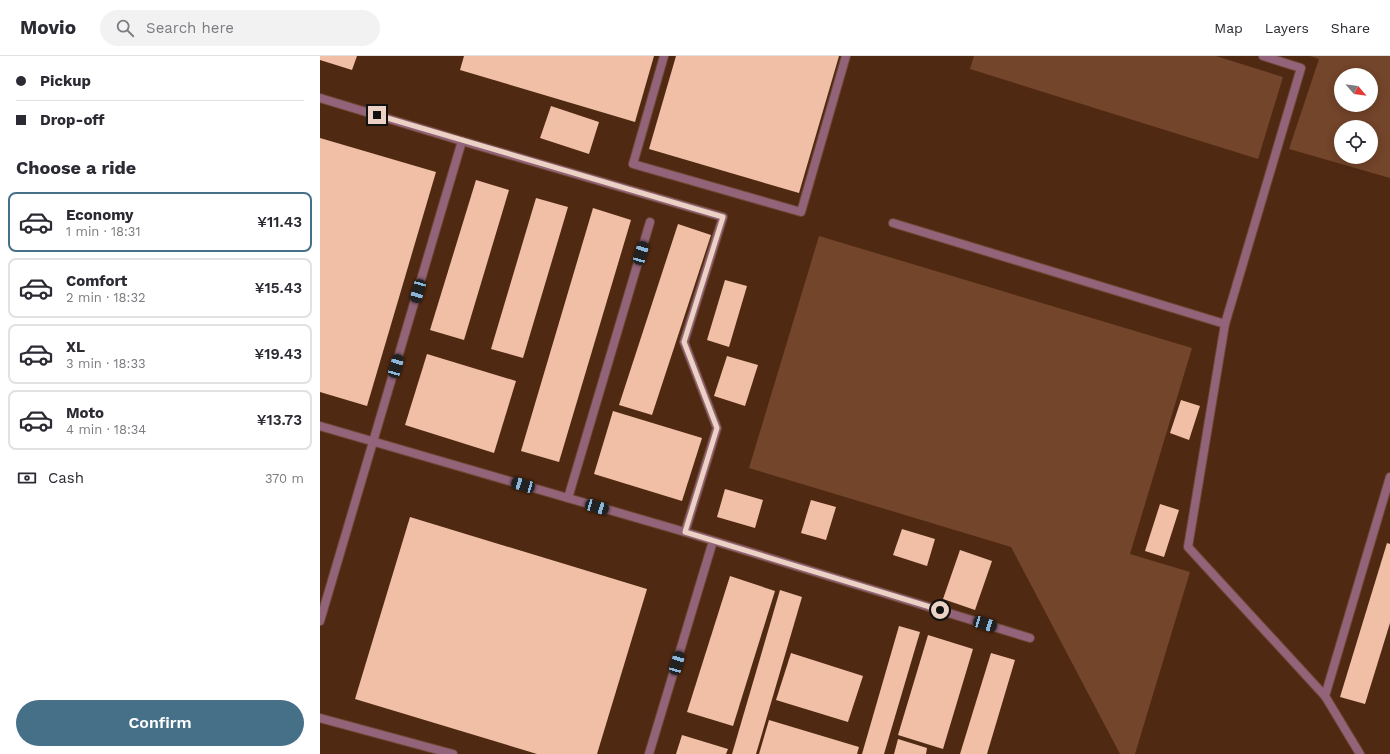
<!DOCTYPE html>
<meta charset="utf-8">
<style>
body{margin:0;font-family:"Work Sans",sans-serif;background:#f2f2f3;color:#2b2b33;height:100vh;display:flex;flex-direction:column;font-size:15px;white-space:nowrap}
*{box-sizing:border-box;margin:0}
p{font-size:13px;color:#7c7c81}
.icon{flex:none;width:22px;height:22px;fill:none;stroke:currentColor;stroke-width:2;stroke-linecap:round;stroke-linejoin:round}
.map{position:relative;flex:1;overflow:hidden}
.drawer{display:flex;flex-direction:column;background:#fff;width:320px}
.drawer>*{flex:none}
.banner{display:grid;align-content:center;height:88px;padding:0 16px;background:#fff}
.needle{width:26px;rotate:118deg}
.buttons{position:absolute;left:1014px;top:12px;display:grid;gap:8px}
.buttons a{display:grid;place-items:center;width:44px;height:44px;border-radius:50%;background:#fff;box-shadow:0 2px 10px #0003;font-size:20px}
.end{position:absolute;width:18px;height:18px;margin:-9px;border:5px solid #ebd2c4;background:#111;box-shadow:0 0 0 2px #111}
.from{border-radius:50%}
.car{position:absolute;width:12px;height:24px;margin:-12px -6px;border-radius:5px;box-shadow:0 0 3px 1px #0007;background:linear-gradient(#222 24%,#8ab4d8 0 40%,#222 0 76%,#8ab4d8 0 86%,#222 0)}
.banner b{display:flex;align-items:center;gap:14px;height:38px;font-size:15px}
.banner b+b{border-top:1px solid #e1e1e2}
.banner i{width:10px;height:10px;background:#2b2b33}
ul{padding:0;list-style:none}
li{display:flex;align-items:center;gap:12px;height:60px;margin:0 8px 6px;padding:0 8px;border:2px solid #e1e1e2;border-radius:8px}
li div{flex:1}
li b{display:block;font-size:15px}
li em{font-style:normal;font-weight:600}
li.active{border-color:#467088}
li>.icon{width:36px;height:36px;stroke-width:1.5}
h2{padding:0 16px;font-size:18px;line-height:48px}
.pay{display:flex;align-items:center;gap:10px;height:44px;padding:0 16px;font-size:15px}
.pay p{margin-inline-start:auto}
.button{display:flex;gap:8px;margin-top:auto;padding:8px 16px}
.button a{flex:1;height:46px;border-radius:24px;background:#467088;color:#fff;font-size:16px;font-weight:600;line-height:46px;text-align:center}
header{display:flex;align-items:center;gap:24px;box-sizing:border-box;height:56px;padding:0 20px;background:#fff;border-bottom:1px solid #e1e1e2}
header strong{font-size:19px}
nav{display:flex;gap:22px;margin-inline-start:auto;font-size:14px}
.search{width:280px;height:36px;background:#f2f2f3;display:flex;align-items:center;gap:10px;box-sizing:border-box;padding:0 14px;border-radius:22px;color:#7c7c81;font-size:15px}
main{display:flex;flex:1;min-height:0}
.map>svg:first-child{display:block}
</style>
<header>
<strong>Movio</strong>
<div class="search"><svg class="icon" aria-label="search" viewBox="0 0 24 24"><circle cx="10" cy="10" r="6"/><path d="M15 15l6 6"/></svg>Search here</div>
<nav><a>Map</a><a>Layers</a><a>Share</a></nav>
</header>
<main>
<section class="drawer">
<div class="banner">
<b><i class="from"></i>Pickup</b>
<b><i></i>Drop-off</b>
</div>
<h2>Choose a ride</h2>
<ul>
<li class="active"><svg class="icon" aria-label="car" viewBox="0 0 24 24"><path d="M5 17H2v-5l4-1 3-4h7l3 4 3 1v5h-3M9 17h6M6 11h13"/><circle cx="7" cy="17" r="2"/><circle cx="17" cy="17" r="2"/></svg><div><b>Economy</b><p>1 min · 18:31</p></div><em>¥11.43</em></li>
<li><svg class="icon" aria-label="car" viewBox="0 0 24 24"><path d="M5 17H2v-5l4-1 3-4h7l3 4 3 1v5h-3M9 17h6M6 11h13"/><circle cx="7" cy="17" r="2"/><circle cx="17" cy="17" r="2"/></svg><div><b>Comfort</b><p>2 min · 18:32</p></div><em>¥15.43</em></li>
<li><svg class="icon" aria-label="car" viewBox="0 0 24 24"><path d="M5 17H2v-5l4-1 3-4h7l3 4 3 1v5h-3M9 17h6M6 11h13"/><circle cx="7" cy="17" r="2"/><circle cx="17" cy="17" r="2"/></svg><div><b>XL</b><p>3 min · 18:33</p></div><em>¥19.43</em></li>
<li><svg class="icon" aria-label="car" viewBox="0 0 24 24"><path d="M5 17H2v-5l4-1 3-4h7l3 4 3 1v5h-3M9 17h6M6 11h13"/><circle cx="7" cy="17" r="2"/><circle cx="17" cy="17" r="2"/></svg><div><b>Moto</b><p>4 min · 18:34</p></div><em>¥13.73</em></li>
</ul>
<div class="pay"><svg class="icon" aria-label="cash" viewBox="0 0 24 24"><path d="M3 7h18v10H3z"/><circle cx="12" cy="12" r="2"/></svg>Cash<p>370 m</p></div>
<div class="button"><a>Confirm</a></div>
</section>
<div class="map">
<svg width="1070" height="698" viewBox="0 0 1070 698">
<rect width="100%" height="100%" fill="#502912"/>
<!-- green -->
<g fill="#73452a" fill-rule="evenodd">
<path d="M654 0H896L963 21 938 103 650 13Z"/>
<path d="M990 0H1070V122L969 93 999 3ZM1021 19H1051V49H1021ZM1021 71H1051V101H1021Z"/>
<path d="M499 180 872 292 810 498 870 516 815 698H800L691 491 429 412Z"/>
</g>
<!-- building -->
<g fill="#f0bfa5">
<path d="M0 0H37L32 14 0 4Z"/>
<path d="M144 0H334L315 66 140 14Z"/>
<path d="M356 0H519L479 137 329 93Z"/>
<path d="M231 50 279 66 269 98 220 82Z"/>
<path d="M0 82 116 116 47 350 0 336Z"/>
<path d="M156 124 189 134 144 284 110 274Z"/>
<path d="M216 142 248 151 203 302 171 293Z"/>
<path d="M273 152 311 164 239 406 201 395Z"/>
<path d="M358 168 391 179 332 359 299 349Z"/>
<path d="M405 224 427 230 409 291 387 284Z"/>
<path d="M107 298 196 325 174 397 85 369Z"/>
<path d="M407 300 438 309 425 350 394 340Z"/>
<path d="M861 344 880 350 869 384 850 377Z"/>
<path d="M293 355 382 382 362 445 274 418Z"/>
<path d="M405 433 443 444 435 472 397 461Z"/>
<path d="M491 444 516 451 506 484 481 477Z"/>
<path d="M840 448 859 454 844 501 825 495Z"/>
<path d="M90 461 327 533 277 698H217L35 643Z"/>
<path d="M582 473 615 483 607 510 573 499Z"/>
<path d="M1067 487 1070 488V567L1045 648 1020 641Z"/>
<path d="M640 494 672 505 655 554 623 543Z"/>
<path d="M410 520 455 535 413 670 367 656Z"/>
<path d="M460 534 482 541 436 698H412Z"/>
<path d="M579 570 600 576 564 698H542Z"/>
<path d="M608 579 653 593 623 693 578 679Z"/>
<path d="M471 597 543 620 528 666 456 644Z"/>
<path d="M671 597 695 604 667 698H640Z"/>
<path d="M449 664 539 691 537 698H439Z"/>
<path d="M362 679 408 693 406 698H356Z"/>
<path d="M578 683 607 692 606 698H574Z"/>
</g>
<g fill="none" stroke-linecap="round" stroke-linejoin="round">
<defs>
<g id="lane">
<path d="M344 0 313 108 481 156 526 0"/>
<path d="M943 0 981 12 905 268 868 491 1005 640"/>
<path d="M0 42 142 85 0 565"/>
<path d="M142 85 403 161 364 286 397 372 365 476"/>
<path d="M573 167 905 268"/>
<path d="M0 370 365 476 710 582"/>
<path d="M248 442 330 166"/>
<path d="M0 662 133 698"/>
<path d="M329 698 393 485"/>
<path d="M1040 698 1005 640 1070 421"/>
</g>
</defs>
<!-- lane casing -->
<use href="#lane" stroke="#6c4732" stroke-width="10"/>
<!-- lane -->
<use href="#lane" stroke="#936379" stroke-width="8"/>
</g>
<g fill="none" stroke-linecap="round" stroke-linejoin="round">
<!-- route -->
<path stroke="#ebd2c4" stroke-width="5" d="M57 59 403 161 364 286 397 372 365 476 620 554"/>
</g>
</svg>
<div class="buttons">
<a><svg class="needle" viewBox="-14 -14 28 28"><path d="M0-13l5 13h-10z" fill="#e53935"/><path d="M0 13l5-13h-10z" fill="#7c7c81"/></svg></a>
<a><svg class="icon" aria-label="locate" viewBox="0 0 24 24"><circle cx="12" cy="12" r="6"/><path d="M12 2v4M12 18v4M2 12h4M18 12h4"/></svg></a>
</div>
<i class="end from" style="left:620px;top:554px"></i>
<i class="end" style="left:57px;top:59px"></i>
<i class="car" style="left:321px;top:197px;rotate:16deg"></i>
<i class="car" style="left:98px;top:235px;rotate:196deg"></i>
<i class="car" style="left:76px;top:310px;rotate:16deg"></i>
<i class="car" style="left:203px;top:429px;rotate:286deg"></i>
<i class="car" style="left:277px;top:451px;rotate:106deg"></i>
<i class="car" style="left:665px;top:568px;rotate:107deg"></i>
<i class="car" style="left:357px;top:607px;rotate:16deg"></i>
</div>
</main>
